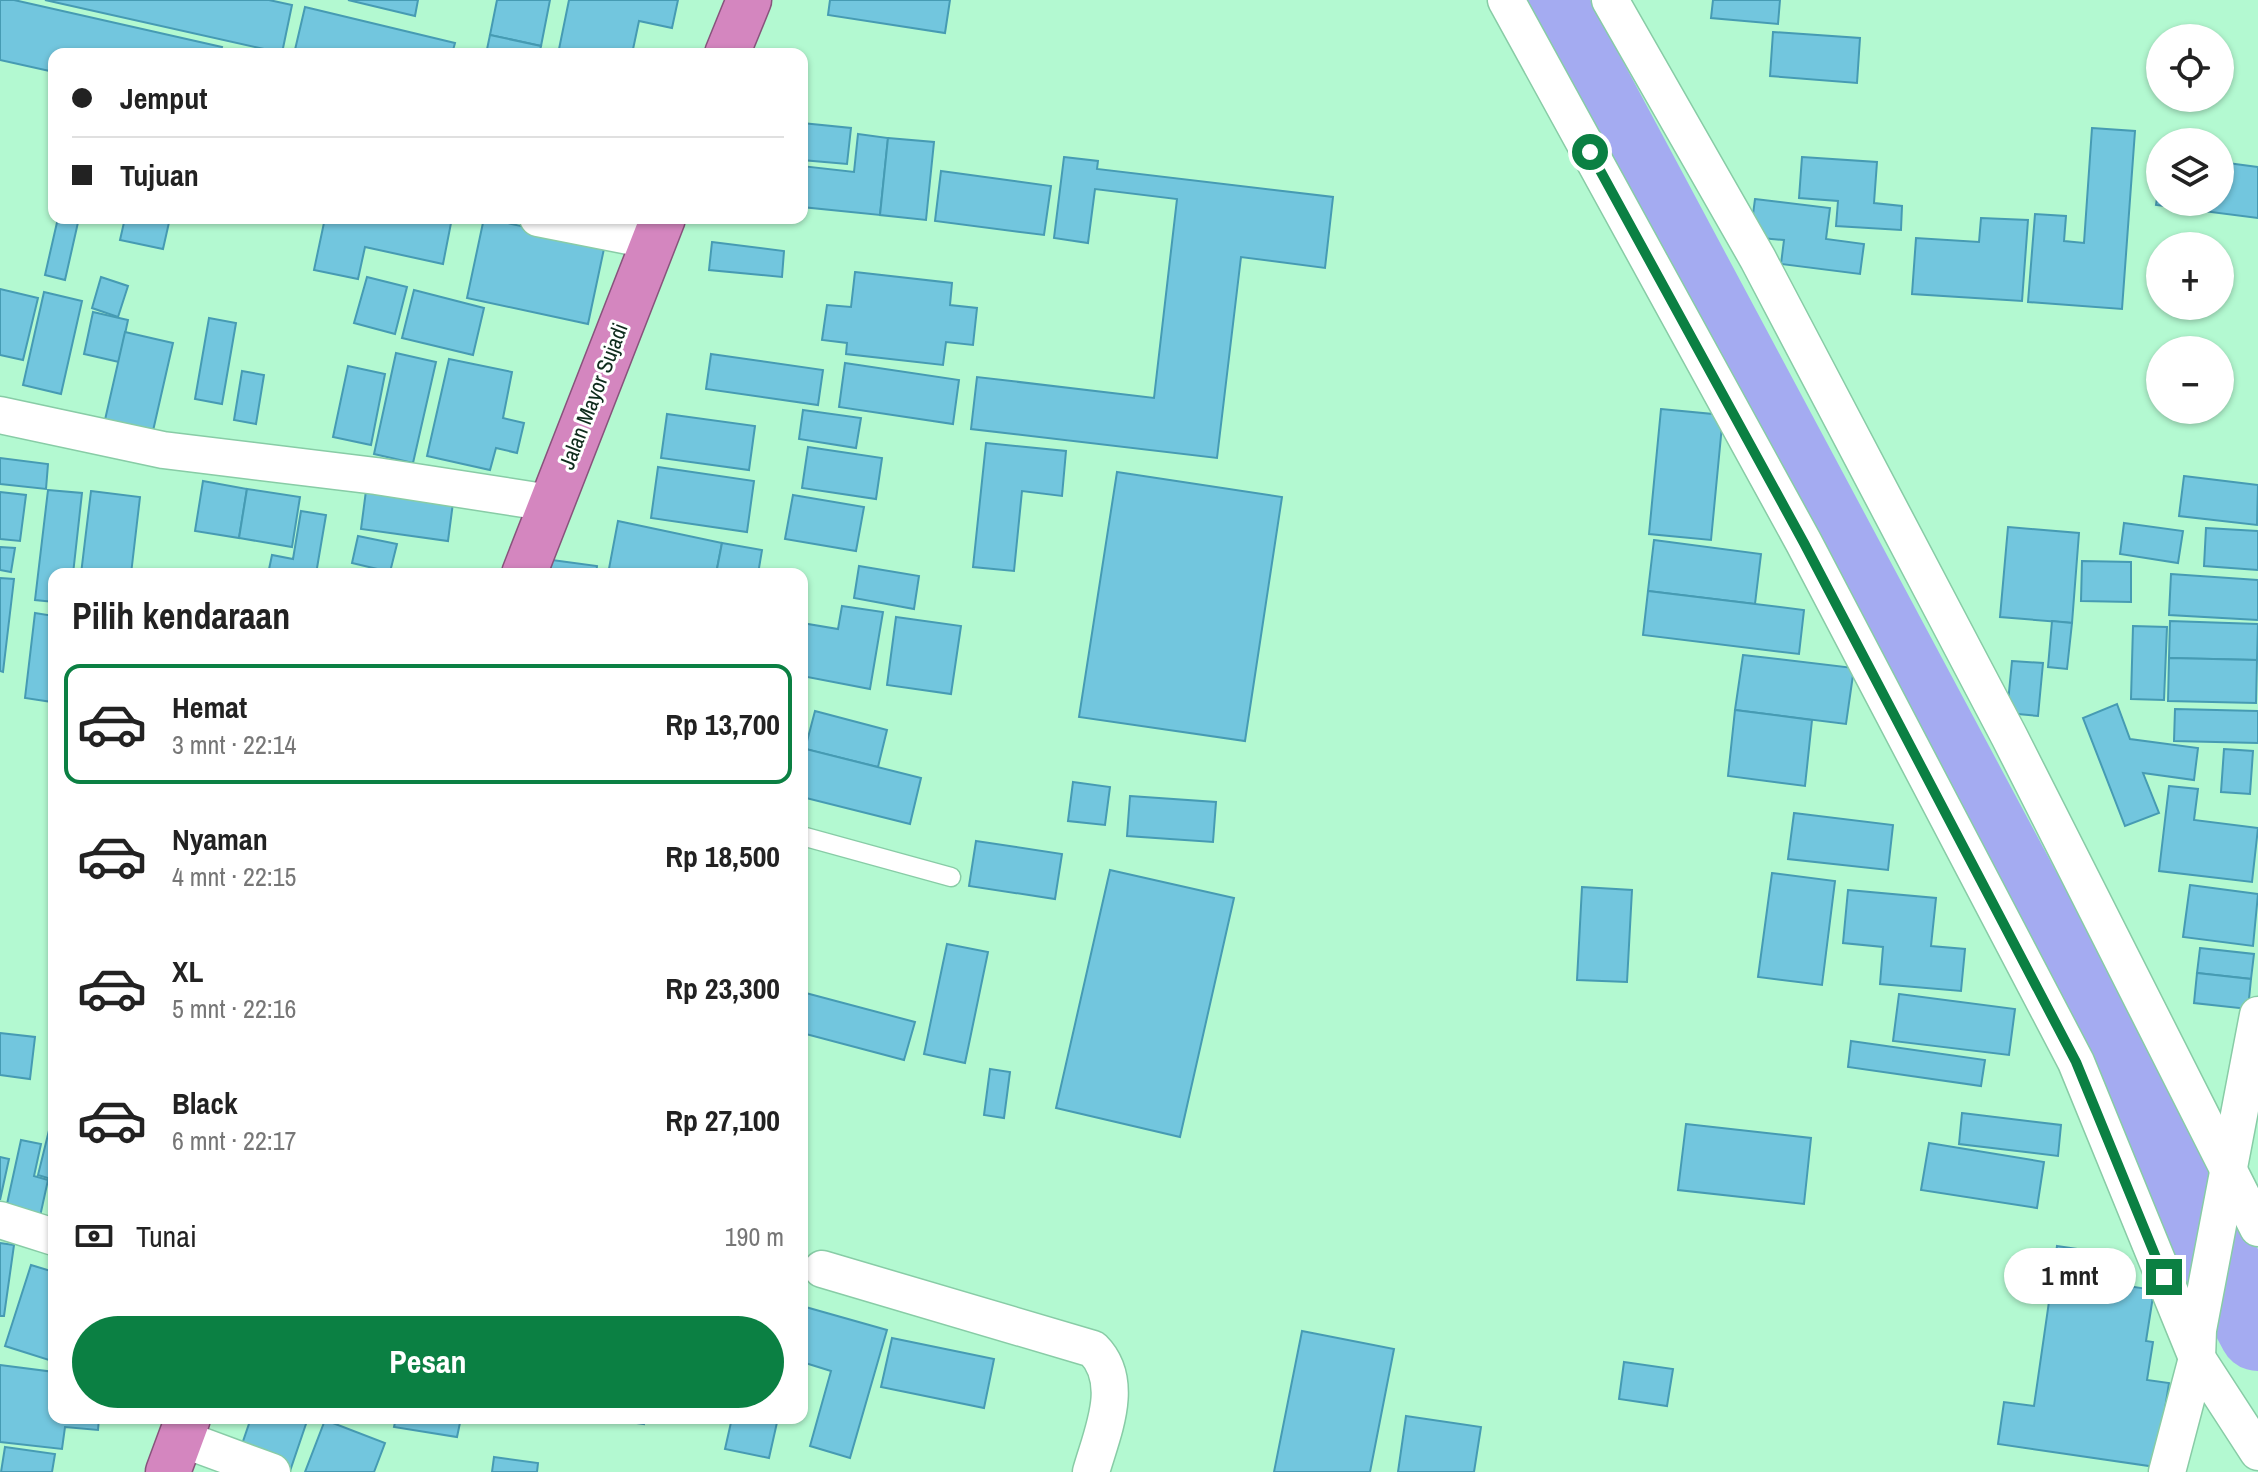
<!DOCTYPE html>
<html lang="id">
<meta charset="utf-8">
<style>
body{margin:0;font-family:"Archivo Narrow",sans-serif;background:#f6f6f6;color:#222;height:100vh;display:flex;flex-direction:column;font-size:30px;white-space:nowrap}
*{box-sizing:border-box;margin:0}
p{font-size:26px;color:#767676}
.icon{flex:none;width:44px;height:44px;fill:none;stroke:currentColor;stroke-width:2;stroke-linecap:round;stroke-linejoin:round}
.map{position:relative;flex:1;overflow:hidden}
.side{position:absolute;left:48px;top:568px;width:760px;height:856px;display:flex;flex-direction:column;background:#fff;border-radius:16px;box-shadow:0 2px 6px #0004}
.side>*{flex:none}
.top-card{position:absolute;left:48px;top:48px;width:760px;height:176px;border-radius:16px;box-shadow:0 2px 6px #0004;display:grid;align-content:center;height:176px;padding:0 24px;background:#fff}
.tools{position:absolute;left:2146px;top:24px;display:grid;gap:16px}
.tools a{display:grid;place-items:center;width:88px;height:88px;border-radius:50%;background:#fff;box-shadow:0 2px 6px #0004;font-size:40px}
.end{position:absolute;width:36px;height:36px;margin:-18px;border:10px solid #0b8043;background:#fff;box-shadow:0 0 0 4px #fff}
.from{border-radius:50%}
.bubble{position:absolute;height:56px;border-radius:28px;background:#fff;box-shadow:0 2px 6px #0004;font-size:26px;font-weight:800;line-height:56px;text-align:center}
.top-card b{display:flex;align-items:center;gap:28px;height:76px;font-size:30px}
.top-card b+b{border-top:2px solid #e0e0e0}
.top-card i{width:20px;height:20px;background:#222}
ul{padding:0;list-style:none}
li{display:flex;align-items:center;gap:24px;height:120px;margin:0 16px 12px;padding:0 8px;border:4px solid transparent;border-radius:16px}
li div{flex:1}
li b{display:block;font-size:30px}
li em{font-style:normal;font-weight:800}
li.selected{border-color:#0b8043}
li>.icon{width:72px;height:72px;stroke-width:1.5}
h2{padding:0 24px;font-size:36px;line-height:96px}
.pay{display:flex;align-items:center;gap:20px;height:88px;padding:0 24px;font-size:30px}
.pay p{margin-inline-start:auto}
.action{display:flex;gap:16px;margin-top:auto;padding:16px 24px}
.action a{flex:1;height:92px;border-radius:48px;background:#0b8043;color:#fff;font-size:32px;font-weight:800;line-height:92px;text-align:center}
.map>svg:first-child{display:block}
</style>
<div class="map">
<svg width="2258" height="1472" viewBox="0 0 2258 1472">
<rect width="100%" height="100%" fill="#b3f9d1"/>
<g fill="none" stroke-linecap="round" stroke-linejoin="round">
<!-- river -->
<path stroke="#a4abf1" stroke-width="78" d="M1546 0 2258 1332"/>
</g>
<!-- building -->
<g fill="#72c6de" stroke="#469bb3" stroke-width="2">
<path d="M0 0H14L222 47 220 54H54V72L0 60Z"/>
<path d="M45 0H269L292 5 282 53Z"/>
<path d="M348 0H418L415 16Z"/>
<path d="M497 0H550L541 46 490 35Z"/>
<path d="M569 0H678L672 28 639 21 632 54H558Z"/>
<path d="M830 0H950L945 33 828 15Z"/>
<path d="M1713 0H1780L1778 24 1711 18Z"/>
<path d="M305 7 455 43 452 54H294Z"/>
<path d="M1773 32 1860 38 1857 83 1770 76Z"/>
<path d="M490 35 541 46 539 54H486Z"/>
<path d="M802 123 851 128 847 164 802 160Z"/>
<path d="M2092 128 2135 131 2122 309 2028 302 2035 214 2066 216 2064 241 2084 243Z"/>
<path d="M858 134 888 138 880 215 802 207V166L854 172Z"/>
<path d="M888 138 934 142 926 220 880 215Z"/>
<path d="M1064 157 1098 161 1097 169 1333 197 1325 268 1241 257 1217 458 971 429 977 377 1154 398 1177 199 1095 189 1088 243 1054 238Z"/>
<path d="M1802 157 1877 162 1874 203 1902 206 1901 230 1836 226 1838 201 1799 198Z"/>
<path d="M2220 162 2258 167V218L2156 205 2160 178V202H2220Z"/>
<path d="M941 171 1051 186 1044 235 935 221Z"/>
<path d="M1755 199 1830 208 1826 239 1864 244 1860 274 1781 264 1784 240 1750 237Z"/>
<path d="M58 218H79L65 280 45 275Z"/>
<path d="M125 218H170L163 249 120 240Z"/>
<path d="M325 218H452L443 264 365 247 358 279 314 270Z"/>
<path d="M484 218 605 244 588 324 467 298Z"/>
<path d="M1981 218 2028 220 2022 301 1912 294 1916 238 1979 242Z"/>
<path d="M712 242 784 251 782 277 709 270Z"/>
<path d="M855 272 952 283 950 305 977 308 973 345 946 342 943 365 846 354 847 343 822 340 827 305 851 307Z"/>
<path d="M101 277 128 286 118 317 92 308Z"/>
<path d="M367 277 407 287 395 334 354 323Z"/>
<path d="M0 289 38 298 23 360 0 355Z"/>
<path d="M414 290 484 308 473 355 402 338Z"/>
<path d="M44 292 82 301 61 394 23 385Z"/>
<path d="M93 312 128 320 119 362 84 354Z"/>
<path d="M209 318 236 323 222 404 195 399Z"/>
<path d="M125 332 173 343 150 444 102 433Z"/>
<path d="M396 353 436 362 413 463 374 454Z"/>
<path d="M711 354 823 370 818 405 706 389Z"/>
<path d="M449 359 512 372 503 418 524 423 517 453 496 448 490 470 427 456Z"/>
<path d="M845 363 959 380 953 424 839 407Z"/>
<path d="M348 366 385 374 371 445 333 437Z"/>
<path d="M242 371 264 375 256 424 234 420Z"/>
<path d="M1661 409 1723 415 1711 540 1649 534Z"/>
<path d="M803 410 861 418 856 448 799 439Z"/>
<path d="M667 414 755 426 749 470 661 458Z"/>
<path d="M986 443 1066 451 1062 496 1022 491 1014 571 973 567Z"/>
<path d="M808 447 882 458 876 499 802 488Z"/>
<path d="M0 458 48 464 46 489 0 484Z"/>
<path d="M658 467 754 481 747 532 651 518Z"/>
<path d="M1117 472 1282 497 1245 741 1079 717Z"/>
<path d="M2184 476 2258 485 2257 525 2179 516Z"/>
<path d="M203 481 247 489 239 538 195 531Z"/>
<path d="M367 483 454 495 448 541 361 529Z"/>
<path d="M247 489 300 497 292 547 239 538Z"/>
<path d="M48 490 82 493 73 574H54V602L35 600Z"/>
<path d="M91 491 140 497 131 574H81Z"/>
<path d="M0 492 26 495 20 541 0 539Z"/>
<path d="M793 495 864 507 856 551 785 539Z"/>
<path d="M301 511 326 515 316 574H268L272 555 293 559Z"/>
<path d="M618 521 722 543 716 574H608Z"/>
<path d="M2124 523 2183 531 2178 563 2120 554Z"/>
<path d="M2008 527 2079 533 2072 623 2000 617Z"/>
<path d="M2206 528 2258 531V570L2204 566Z"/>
<path d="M358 536 397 544 390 572 352 563Z"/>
<path d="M1654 540 1761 554 1755 604 1648 591Z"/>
<path d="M722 543 762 550 758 574H716Z"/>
<path d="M0 547 15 548 11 572 0 570Z"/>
<path d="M552 560 597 566 596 574H550Z"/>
<path d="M2082 561 2131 562V602L2081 601Z"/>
<path d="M859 566 919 576 914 609 854 598Z"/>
<path d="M2171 574 2258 580V620L2169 615Z"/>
<path d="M0 578 14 579 3 672 0 671Z"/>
<path d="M1648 591 1804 610 1799 654 1643 635Z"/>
<path d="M842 606 883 612 870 689 802 676V623L838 629Z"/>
<path d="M35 613 54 616 52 702 25 698Z"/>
<path d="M896 617 961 626 951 694 887 685Z"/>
<path d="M2052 621 2072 623 2067 669 2048 667Z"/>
<path d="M2170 621 2258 624 2257 660 2169 658Z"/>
<path d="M2133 626 2167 627 2164 700 2131 699Z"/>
<path d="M1743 655 1854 668 1846 724 1735 710Z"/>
<path d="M2169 658 2257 660 2256 703 2168 701Z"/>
<path d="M2012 661 2043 663 2038 716 2007 713Z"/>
<path d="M2117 704 2130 739 2198 748 2194 780 2143 773 2159 813 2125 826 2083 718Z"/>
<path d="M2175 709 2258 711V743L2174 741Z"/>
<path d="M1735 710 1812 720 1805 786 1728 776Z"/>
<path d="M815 711 887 730 878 767 805 749Z"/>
<path d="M802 748 921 778 910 824 802 797Z"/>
<path d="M2224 749 2253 751 2250 794 2221 792Z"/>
<path d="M1073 782 1110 787 1105 825 1068 821Z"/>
<path d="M2169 786 2198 789 2194 820 2258 828 2252 882 2159 871Z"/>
<path d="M1130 796 1216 802 1213 842 1127 836Z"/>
<path d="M1794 813 1893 825 1888 870 1788 859Z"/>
<path d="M976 841 1062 854 1055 899 969 886Z"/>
<path d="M1110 870 1234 898 1180 1137 1056 1108Z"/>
<path d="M1772 873 1835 881 1822 985 1758 977Z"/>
<path d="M2190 885 2258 894 2253 946 2183 937Z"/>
<path d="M1582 887 1632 890 1627 982 1577 980Z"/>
<path d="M1848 890 1936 898 1931 946 1965 949 1961 991 1880 984 1883 947 1843 943Z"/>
<path d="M947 944 988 952 965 1063 924 1054Z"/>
<path d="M2200 948 2254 954 2251 979 2197 973Z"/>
<path d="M2197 973 2251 979 2248 1009 2194 1003Z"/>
<path d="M802 992 915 1022 904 1060 802 1033Z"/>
<path d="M1899 994 2015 1009 2009 1055 1893 1041Z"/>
<path d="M0 1033 35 1037 30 1079 0 1075Z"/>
<path d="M1851 1041 1985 1060 1981 1086 1848 1067Z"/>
<path d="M990 1069 1010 1072 1004 1118 984 1115Z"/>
<path d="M54 1110V1180L38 1175Z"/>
<path d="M1962 1113 2061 1125 2058 1156 1959 1144Z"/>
<path d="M1686 1124 1811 1138 1804 1204 1678 1190Z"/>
<path d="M21 1140 41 1144 34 1176 48 1180 39 1221 5 1213Z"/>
<path d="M1929 1143 2044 1162 2037 1208 1921 1190Z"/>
<path d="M0 1157 9 1159 0 1200Z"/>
<path d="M0 1243 14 1245 4 1316H0Z"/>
<path d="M2057 1246 2112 1254 2108 1283 2154 1290 2146 1341 2153 1342 2147 1380 2169 1383 2156 1467 1998 1444 2004 1402 2034 1406Z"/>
<path d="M31 1265 54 1272 52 1361 5 1346Z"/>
<path d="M802 1306 887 1330 850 1458 810 1446 831 1371 802 1362Z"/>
<path d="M1302 1331 1394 1349 1370 1472H1274Z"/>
<path d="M892 1338 994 1359 984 1408 881 1387Z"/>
<path d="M1624 1362 1673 1369 1667 1406 1619 1399Z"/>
<path d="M0 1365 54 1372V1418H99L98 1430 65 1427 62 1449 0 1442Z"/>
<path d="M1406 1416 1481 1427 1474 1472H1398Z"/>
<path d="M251 1418H308L290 1471 239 1453Z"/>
<path d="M396 1418H461L457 1437 394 1427Z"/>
<path d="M603 1418H645L644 1424Z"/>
<path d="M732 1418H778L769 1458 725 1449Z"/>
<path d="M325 1420 385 1443 374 1472H305Z"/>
<path d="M5 1447 55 1454 52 1472H1Z"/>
<path d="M494 1457 538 1463 537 1472H492Z"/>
</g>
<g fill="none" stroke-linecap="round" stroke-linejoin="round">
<defs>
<path id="service" d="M802 836 951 877"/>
<g id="minor">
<path d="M1506 0 1804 543 2076 1062 2197 1358 2258 1452"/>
<path d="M1610 0 1758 259 2009 736 2258 1228"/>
<path d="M538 218 654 241"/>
<path d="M0 415 163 450 376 476 550 503"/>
<path d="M0 1220 54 1237"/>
<path d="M822 1269 1093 1349C1126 1382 1102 1433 1091 1472"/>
<path d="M180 1438 272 1472"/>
<path d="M2167 1472 2197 1358 2198 1330 2258 1015"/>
</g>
<g id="trunk">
<path d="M727 54 749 0"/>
<path d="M524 574 663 218"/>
<path d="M168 1472 188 1418"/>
</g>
</defs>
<!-- service casing -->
<use href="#service" stroke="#88cca6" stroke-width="21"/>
<!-- minor casing -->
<use href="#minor" stroke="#88cca6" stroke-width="39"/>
<!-- trunk casing -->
<use href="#trunk" stroke="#88537c" stroke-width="47"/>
<!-- service -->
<use href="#service" stroke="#fff" stroke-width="18"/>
<!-- minor -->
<use href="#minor" stroke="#fff" stroke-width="36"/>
<!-- trunk -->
<use href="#trunk" stroke="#d486bf" stroke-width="44"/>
</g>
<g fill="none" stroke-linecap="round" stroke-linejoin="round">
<!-- route -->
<path stroke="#0b8043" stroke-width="10" d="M1590 152 1804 543 2076 1062 2164 1277"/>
</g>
<g text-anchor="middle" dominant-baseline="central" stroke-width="6" stroke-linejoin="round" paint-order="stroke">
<!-- street labels -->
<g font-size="22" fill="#0e2b1c" stroke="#fff">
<text transform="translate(593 396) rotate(-69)">Jalan Mayor Sujadi</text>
</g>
</g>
</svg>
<div class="tools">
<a><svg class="icon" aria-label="locate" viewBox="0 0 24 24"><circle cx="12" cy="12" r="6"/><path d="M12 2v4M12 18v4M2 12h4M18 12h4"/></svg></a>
<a><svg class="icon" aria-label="layers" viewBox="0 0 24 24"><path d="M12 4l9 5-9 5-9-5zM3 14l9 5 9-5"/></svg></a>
<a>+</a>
<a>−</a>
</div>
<i class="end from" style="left:1590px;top:152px"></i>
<i class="end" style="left:2164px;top:1277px"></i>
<div class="bubble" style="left:2004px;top:1248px;width:132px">1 mnt</div>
<div class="top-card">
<b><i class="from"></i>Jemput</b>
<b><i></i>Tujuan</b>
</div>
<section class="side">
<h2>Pilih kendaraan</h2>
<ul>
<li class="selected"><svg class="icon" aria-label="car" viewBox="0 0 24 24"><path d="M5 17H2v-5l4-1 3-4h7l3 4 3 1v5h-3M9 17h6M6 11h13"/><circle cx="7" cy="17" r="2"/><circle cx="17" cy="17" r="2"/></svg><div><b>Hemat</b><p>3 mnt · 22:14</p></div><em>Rp 13,700</em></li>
<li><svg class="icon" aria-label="car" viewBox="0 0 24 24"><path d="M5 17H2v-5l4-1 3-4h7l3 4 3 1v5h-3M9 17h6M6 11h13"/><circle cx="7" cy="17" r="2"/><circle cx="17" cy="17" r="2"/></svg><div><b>Nyaman</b><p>4 mnt · 22:15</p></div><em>Rp 18,500</em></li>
<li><svg class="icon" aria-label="car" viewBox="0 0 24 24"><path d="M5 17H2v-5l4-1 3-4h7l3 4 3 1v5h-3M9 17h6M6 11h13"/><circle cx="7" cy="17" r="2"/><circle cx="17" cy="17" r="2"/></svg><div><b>XL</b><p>5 mnt · 22:16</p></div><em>Rp 23,300</em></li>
<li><svg class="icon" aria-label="car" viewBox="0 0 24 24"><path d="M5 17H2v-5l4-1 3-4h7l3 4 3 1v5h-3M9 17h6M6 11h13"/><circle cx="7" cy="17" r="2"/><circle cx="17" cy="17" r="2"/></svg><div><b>Black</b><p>6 mnt · 22:17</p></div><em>Rp 27,100</em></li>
</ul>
<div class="pay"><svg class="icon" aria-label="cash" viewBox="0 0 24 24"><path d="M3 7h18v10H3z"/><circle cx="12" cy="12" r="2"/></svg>Tunai<p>190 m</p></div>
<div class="action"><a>Pesan</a></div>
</section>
</div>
